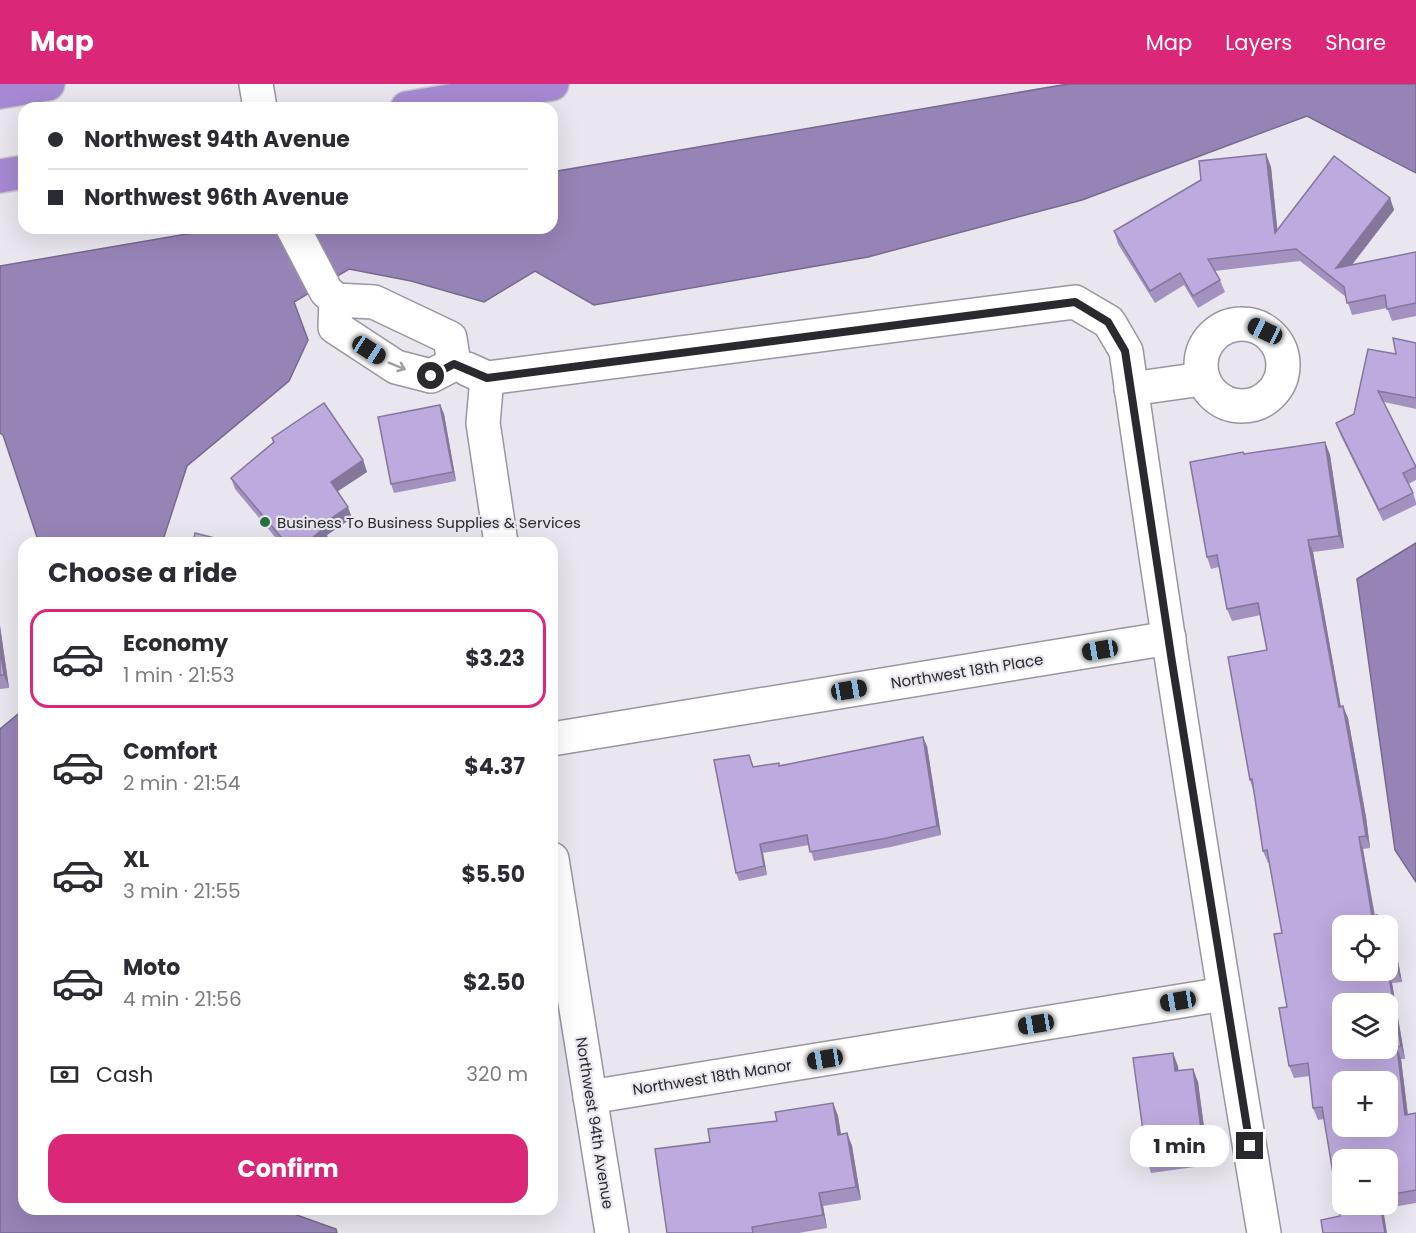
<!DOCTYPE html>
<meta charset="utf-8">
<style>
body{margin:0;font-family:Poppins,sans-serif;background:#f7f7f7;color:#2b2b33;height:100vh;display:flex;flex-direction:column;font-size:22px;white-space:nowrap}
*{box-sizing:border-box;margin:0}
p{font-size:20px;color:#7c7c81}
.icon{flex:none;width:33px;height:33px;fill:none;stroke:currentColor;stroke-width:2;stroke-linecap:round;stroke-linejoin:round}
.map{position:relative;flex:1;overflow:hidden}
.sheet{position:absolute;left:18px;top:453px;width:540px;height:678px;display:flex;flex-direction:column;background:#fff;border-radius:18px;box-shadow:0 6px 24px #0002}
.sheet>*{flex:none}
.guide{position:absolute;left:18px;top:18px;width:540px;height:132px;border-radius:18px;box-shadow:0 6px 24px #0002;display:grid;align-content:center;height:132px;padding:0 30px;background:#fff}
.buttons{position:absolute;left:1332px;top:831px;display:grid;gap:12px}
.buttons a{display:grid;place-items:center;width:66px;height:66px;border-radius:12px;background:#fff;box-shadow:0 6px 24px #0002;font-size:30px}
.end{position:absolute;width:27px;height:27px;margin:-14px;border:8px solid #2a292d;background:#fff;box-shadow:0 0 0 3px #fff}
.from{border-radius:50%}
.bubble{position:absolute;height:42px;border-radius:18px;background:#fff;box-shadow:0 6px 24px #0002;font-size:20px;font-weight:700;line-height:42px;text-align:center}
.car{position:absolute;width:18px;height:36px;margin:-18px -9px;border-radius:8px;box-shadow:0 0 4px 2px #0007;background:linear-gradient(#222 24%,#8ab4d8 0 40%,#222 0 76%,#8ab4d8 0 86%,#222 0)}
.guide b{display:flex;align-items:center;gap:21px;height:57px;font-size:22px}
.guide b+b{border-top:2px solid #e1e1e2}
.guide i{width:15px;height:15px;background:#2b2b33}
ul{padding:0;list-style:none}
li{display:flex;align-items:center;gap:18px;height:99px;margin:0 12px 9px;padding:0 18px;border:3px solid transparent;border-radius:18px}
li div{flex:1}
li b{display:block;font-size:22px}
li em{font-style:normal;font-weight:700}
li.on{border-color:#db2777}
li>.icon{width:54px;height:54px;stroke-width:1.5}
h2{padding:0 30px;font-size:27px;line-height:72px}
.pay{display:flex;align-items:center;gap:15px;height:66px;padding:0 30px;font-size:22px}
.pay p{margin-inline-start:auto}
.action{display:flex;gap:12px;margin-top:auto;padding:12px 30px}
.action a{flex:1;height:69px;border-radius:18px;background:#db2777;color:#fff;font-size:24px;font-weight:700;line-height:69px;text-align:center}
header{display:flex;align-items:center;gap:36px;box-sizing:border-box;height:84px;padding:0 30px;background:#db2777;color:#fff}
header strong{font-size:28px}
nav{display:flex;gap:33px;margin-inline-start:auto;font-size:21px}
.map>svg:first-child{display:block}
</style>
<header>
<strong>Map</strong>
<nav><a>Map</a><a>Layers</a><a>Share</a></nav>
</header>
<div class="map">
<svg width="1416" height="1149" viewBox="0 0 1416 1149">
<rect width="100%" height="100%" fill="#e9e6ef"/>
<!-- water -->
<g fill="#9784b7" stroke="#76698e" stroke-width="1.5">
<path d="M1068 0H1416V89L1307 32 1082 116 868 173 594 221 535 187 484 218 411 197 349 185 294 218 308 256 289 297 187 382 162 459H39L3 351 0 349V182L222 144H552V88Z"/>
<path d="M1416 459V798L1395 766 1357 495Z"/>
<path d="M24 625V1125H280L336 1145 337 1149H0V645Z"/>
</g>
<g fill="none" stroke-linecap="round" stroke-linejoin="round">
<defs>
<g id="minor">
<path d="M256 0 260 24"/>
<path d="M293 144 326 207 336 216 374 218 450 254 454 280"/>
<path d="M336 216 335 243 396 283 431 292 454 280"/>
<circle cx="1242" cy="281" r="41"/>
<path d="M467 285 487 294 483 339 501 459"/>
<path d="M487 294 1075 218 1109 238 1126 267C1168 562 1215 856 1264 1149"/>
<path d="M1131 305 1202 295"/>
<path d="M552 655 1169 554"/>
<path d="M552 775 612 1149"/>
<path d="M590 1013 1224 910"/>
</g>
<g id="highway">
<path d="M0 8 48 0"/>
<path d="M407 24 552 0"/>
<path d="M0 92 24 88"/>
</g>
</defs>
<!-- minor casing -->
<use href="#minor" stroke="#99969f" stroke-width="36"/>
<!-- highway casing -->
<use href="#highway" stroke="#c8c7c8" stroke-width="36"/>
<!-- minor -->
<use href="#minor" stroke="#fff" stroke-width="33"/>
<!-- highway -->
<use href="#highway" stroke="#a589d2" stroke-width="33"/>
</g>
<!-- wall -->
<g fill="#a392bf" fill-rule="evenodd">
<path d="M1266 70 1271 83 1277 145 1390 114 1394 126 1352 181 1416 168V232L1392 237 1387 224 1352 231 1346 213 1300 177 1215 187 1220 196 1225 208 1198 224 1184 201 1155 219 1118 160 1114 147Z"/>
<path d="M1416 259V325L1384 318 1416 382V396L1408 400 1413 409 1416 418V421L1383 437 1340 350 1336 339 1354 330Z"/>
<path d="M440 321 444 330 456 397 394 409 391 400Z"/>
<path d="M272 354 363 376 367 388 338 407 352 434 327 451 328 456 324 459H280L235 405 231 394 273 359Z"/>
<path d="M1325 358 1330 371 1344 464 1313 468 1341 623 1348 634 1366 733 1370 764 1363 765 1375 831 1342 842 1397 872 1402 898 1392 899 1405 975H1401L1408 1030 1416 1029V1119L1340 1132 1324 1035 1318 1036 1313 1024 1310 992 1294 994 1289 982 1287 923 1282 849 1269 779H1268L1263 767 1254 708 1250 696 1267 566 1261 531 1232 537 1227 525 1219 483 1211 485 1207 473 1244 370ZM1388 1076V1120H1342Z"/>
<path d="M0 542 9 604 0 605Z"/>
<path d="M927 662 941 751 891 763 814 777 809 761 763 769 767 791 739 797 736 789 753 683 780 681Z"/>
<path d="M1178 982V986L1193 985 1198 998 1209 1081 1151 1089 1147 1076Z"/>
<path d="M833 1019 838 1032 841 1050 847 1049 852 1062 861 1116 823 1122 827 1144 799 1149H667L710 1058Z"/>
</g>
<!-- shaded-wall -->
<g fill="#84779b">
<path d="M1266 70 1271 83 1279 161 1275 149Z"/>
<path d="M1390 114 1394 126 1340 196 1336 184Z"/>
<path d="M440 321 444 330 456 397 453 388Z"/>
<path d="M1325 358 1330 371 1344 464 1339 452Z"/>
<path d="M363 376 367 388 335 409 331 398Z"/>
<path d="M348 423 352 434 327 451 328 456 324 459H306L321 441Z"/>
<path d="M1308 456 1313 468 1343 635 1339 623Z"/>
<path d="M0 542 9 604 4 591 0 564Z"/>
<path d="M1343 622 1348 634 1366 733 1370 764 1366 752Z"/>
<path d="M923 653 927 662 941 751 937 742Z"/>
<path d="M1359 753 1363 765 1376 842 1372 832Z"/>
<path d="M760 760 763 769 767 791 764 782Z"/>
<path d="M1392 860 1397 872 1402 898 1397 885Z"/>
<path d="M1388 887 1392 899 1405 975 1401 962Z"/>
<path d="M1397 963 1401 975 1409 1043 1405 1031Z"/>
<path d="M1173 969 1178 982 1180 1000 1175 987Z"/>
<path d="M1193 985 1198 998 1209 1081 1204 1068Z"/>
<path d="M833 1019 838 1032 843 1064 838 1051Z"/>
<path d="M847 1049 852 1062 861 1116 856 1103Z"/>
<path d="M819 1109 823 1122 827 1144 823 1131Z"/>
<path d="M1380 1120H1381L1383 1124 1387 1149H1385Z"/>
</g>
<!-- building -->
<g fill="#bdaade" stroke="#84779b" stroke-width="1.5" fill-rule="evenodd">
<path d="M1266 70 1275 149 1334 72 1390 114 1336 184 1416 168V219L1387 225 1385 211 1347 219 1344 203 1296 165 1208 175 1220 196 1193 212 1180 189 1150 207 1114 147 1201 96 1199 77Z"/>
<path d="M1393 254 1416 259V314L1378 307 1416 383 1403 389 1413 409 1379 426 1336 339 1354 330 1368 265 1396 270Z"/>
<path d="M324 319 363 376 331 398 348 423 321 441 324 444 306 459H286L231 394 274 358 272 354Z"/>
<path d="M440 321 453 388 391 400 378 333Z"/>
<path d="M1325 358 1339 452 1308 456 1339 623 1343 622 1361 721 1366 752 1359 753 1372 832 1377 831 1379 842H1342V886H1388V861L1392 860 1397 885 1388 887 1401 962 1397 963 1405 1031 1416 1029V1106L1388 1111V1076H1342V1120H1380L1385 1149H1323L1321 1136 1340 1132 1322 1023 1313 1024 1308 979 1289 982 1279 924 1287 923 1274 850 1282 849 1267 766 1263 767 1252 695 1250 696 1228 573 1267 566 1258 519 1227 525 1217 471 1207 473 1190 378 1243 368 1244 370ZM1342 920H1388V964H1342ZM1342 998H1388V1042H1342Z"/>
<path d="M195 449 234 459H193Z"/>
<path d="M0 564 4 591H0Z"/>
<path d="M923 653 937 742 887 754 810 768 807 751 760 760 764 782 736 789 714 676 749 671 753 683 779 679V682Z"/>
<path d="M1173 969 1175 987 1193 985 1204 1068 1147 1076 1133 974Z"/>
<path d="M833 1019 838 1051 847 1049 856 1103 819 1109 823 1131 752 1143 753 1149H667L655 1065 710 1058 708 1045 777 1037 775 1028Z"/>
</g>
<!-- one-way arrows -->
<defs><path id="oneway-shaft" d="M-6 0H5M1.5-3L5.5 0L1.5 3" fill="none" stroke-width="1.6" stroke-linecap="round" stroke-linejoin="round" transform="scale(1.5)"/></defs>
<use stroke="#9f9fa0" href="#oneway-shaft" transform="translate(397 282) rotate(22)"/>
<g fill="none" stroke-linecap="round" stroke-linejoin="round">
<!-- route -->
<path stroke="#2a292d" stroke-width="8" d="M431 292 454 280 487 294 1075 218 1108 238 1125 267 1172 578 1250 1062"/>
</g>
<!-- markers -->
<circle fill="#26703f" stroke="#e9e6ef" stroke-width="2" cx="265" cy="438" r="6"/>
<g text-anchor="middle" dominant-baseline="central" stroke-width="4.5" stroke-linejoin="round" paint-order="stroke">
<!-- poi labels -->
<g font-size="15" fill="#2a292d" stroke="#e9e6ef" text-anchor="start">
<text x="277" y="438">Business To Business Supplies &amp; Services</text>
</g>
<!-- street labels -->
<g font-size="15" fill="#2a292d" stroke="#e9e6ef">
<text transform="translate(967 587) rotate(-9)">Northwest 18th Place</text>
<text transform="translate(712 993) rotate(-9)">Northwest 18th Manor</text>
<text transform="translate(595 1039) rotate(81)">Northwest 94th Avenue</text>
</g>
</g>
</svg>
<div class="buttons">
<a><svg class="icon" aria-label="locate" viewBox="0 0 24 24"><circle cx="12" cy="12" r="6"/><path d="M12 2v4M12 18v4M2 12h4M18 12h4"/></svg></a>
<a><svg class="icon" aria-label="layers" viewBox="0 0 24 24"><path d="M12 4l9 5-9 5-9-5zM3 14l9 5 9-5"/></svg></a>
<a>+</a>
<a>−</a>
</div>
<i class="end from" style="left:431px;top:292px"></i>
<i class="end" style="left:1250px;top:1062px"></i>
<div class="bubble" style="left:1130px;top:1041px;width:99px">1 min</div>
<i class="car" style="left:1265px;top:247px;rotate:295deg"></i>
<i class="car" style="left:369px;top:266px;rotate:123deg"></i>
<i class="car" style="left:1100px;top:566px;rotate:261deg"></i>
<i class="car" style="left:849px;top:606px;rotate:81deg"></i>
<i class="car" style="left:1178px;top:917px;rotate:261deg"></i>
<i class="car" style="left:1036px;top:940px;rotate:261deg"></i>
<i class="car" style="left:825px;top:975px;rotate:261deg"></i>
<div class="guide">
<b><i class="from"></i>Northwest 94th Avenue</b>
<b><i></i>Northwest 96th Avenue</b>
</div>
<section class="sheet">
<h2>Choose a ride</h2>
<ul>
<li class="on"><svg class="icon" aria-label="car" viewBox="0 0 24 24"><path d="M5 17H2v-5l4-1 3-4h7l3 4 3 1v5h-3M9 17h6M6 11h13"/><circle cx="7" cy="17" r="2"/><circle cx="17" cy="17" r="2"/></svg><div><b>Economy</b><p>1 min · 21:53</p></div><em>$3.23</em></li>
<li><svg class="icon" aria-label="car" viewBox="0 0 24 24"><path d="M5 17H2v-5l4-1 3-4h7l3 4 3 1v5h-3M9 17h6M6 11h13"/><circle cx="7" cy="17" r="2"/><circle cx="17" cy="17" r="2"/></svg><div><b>Comfort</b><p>2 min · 21:54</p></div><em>$4.37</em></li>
<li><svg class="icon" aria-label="car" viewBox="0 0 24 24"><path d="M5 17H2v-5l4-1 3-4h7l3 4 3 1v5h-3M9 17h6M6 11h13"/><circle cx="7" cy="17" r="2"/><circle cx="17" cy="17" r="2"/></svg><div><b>XL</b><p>3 min · 21:55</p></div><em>$5.50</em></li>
<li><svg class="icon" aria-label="car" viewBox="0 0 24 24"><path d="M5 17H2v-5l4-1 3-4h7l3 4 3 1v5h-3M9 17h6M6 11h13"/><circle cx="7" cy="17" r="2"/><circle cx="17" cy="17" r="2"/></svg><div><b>Moto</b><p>4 min · 21:56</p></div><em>$2.50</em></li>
</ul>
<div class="pay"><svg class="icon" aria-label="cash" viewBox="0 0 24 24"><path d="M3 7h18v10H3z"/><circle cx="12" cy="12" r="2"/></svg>Cash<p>320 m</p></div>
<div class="action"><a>Confirm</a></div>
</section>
</div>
